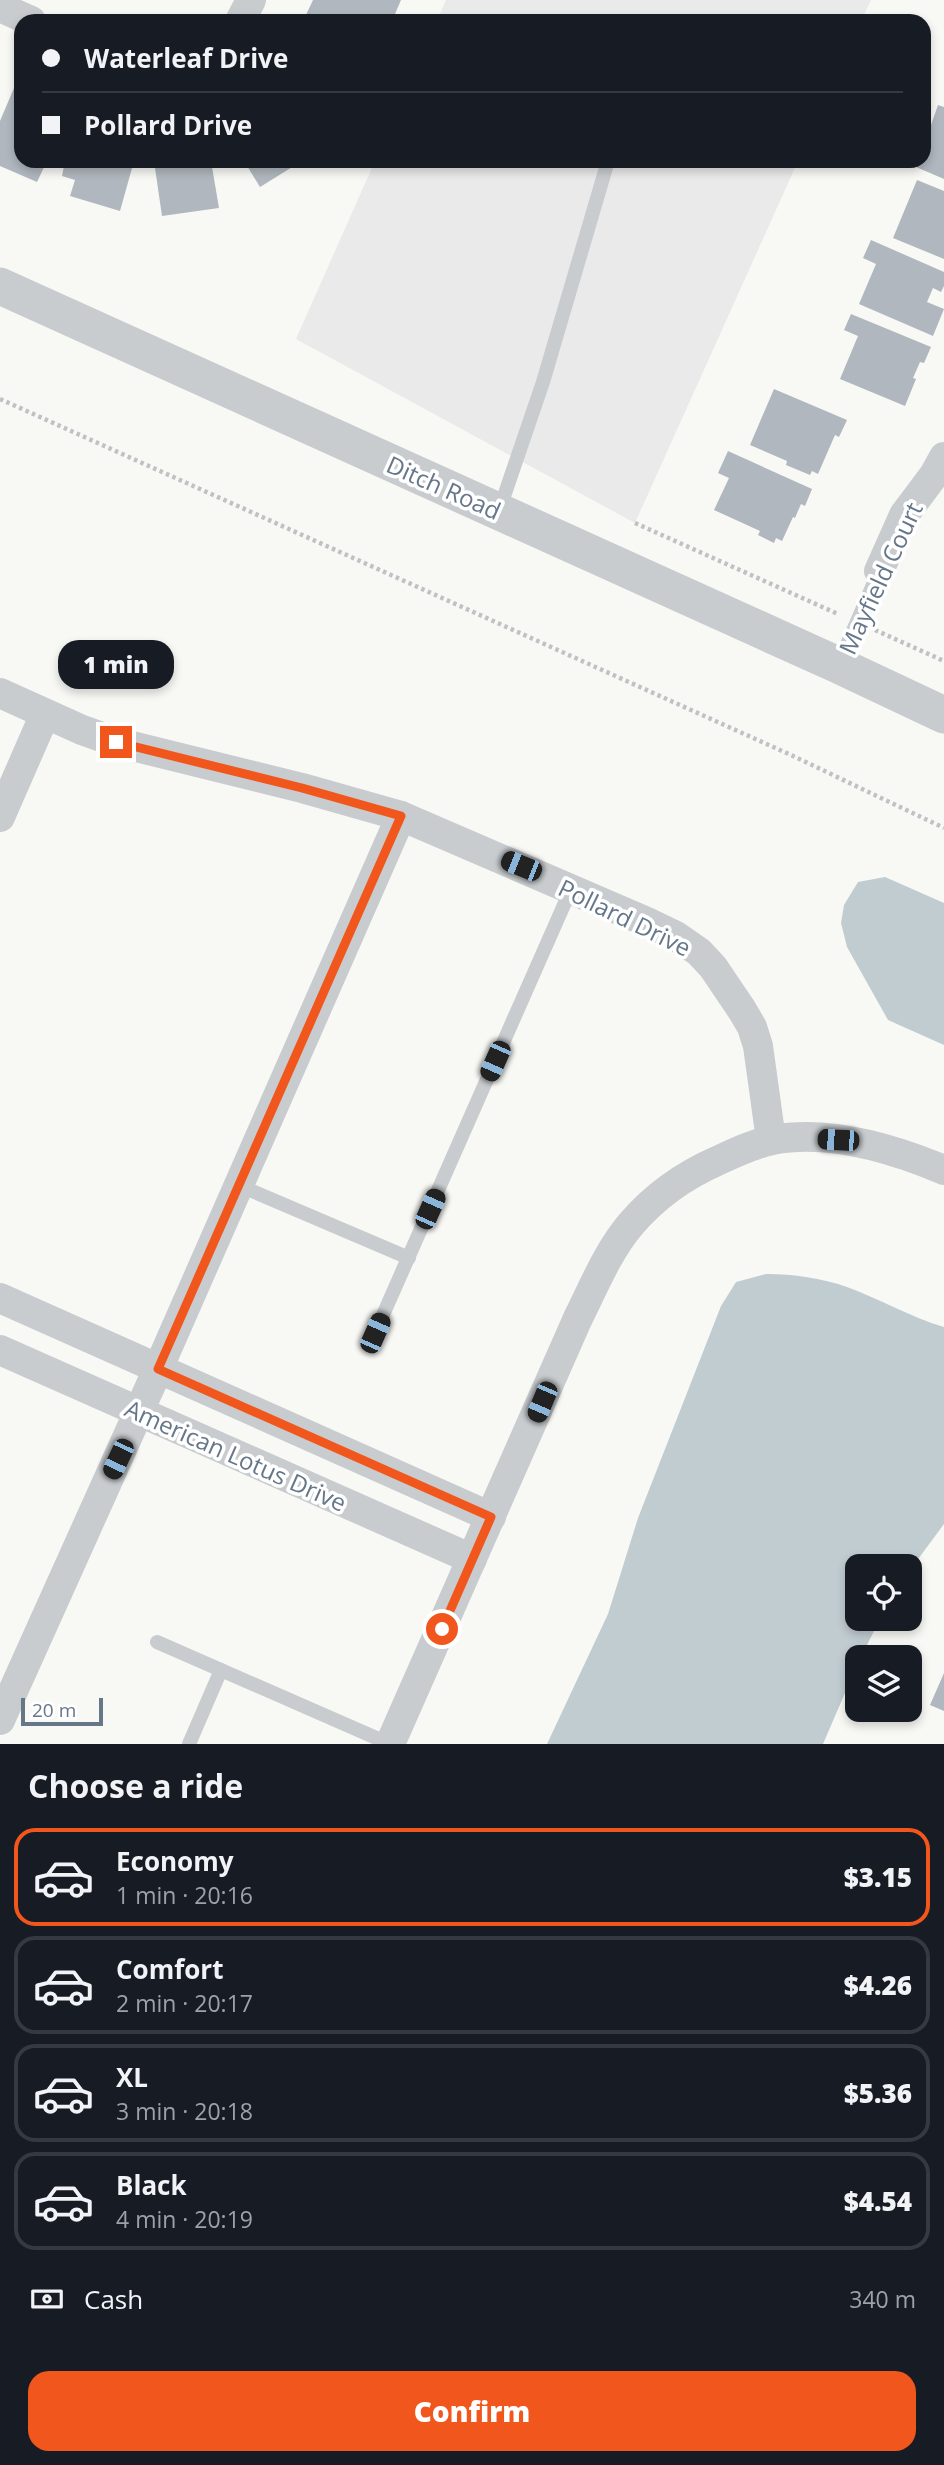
<!DOCTYPE html>
<meta charset="utf-8">
<style>
body{margin:0;font-family:"Open Sans",sans-serif;background:#242831;color:#f1f3f6;height:100vh;display:flex;flex-direction:column;font-size:26px;white-space:nowrap}
*{box-sizing:border-box;margin:0}
p{font-size:23px;color:#9ea1a6}
.icon{flex:none;width:38px;height:38px;fill:none;stroke:currentColor;stroke-width:2;stroke-linecap:round;stroke-linejoin:round}
.map{position:relative;height:1744px;overflow:hidden}
.side{display:flex;flex-direction:column;background:#171b24;flex:1}
.side>*{flex:none}
.guide{position:absolute;left:14px;top:14px;width:917px;height:154px;border-radius:21px;box-shadow:0 4px 10px #0003;display:grid;align-content:center;height:154px;padding:0 28px;background:#171b24}
.buttons{position:absolute;left:845px;top:1554px;display:grid;gap:14px}
.buttons a{display:grid;place-items:center;width:77px;height:77px;border-radius:14px;background:#171b24;box-shadow:0 4px 10px #0003;font-size:35px}
.scale{position:absolute;left:21px;bottom:18px;width:82px;box-sizing:border-box;padding-left:7px;border:4px solid #657789;border-top:0;font-size:19px;line-height:24px;white-space:nowrap;color:#657789;-webkit-text-stroke:5px #fff;paint-order:stroke}
.end{position:absolute;width:32px;height:32px;margin:-16px;border:9px solid #f1571d;background:#fff;box-shadow:0 0 0 4px #fff}
.from{border-radius:50%}
.bubble{position:absolute;height:49px;border-radius:21px;background:#171b24;box-shadow:0 4px 10px #0003;font-size:23px;font-weight:800;line-height:49px;text-align:center}
.car{position:absolute;width:21px;height:42px;margin:-21px -10px;border-radius:9px;box-shadow:0 0 5px 2px #0007;background:linear-gradient(#222 24%,#8ab4d8 0 40%,#222 0 76%,#8ab4d8 0 86%,#222 0)}
.guide b{display:flex;align-items:center;gap:24px;height:66px;font-size:26px}
.guide b+b{border-top:2px solid #363941}
.guide i{width:18px;height:18px;background:#f1f3f6}
ul{padding:0;list-style:none}
li{display:flex;align-items:center;gap:21px;height:98px;margin:0 14px 10px;padding:0 14px;border:4px solid #363941;border-radius:21px}
li div{flex:1}
li b{display:block;font-size:26px}
li em{font-style:normal;font-weight:800}
li.on{border-color:#f1571d}
li>.icon{width:63px;height:63px;stroke-width:1.5}
h2{padding:0 28px;font-size:32px;line-height:84px}
.pay{display:flex;align-items:center;gap:18px;height:77px;padding:0 28px;font-size:26px}
.pay p{margin-inline-start:auto}
.button{display:flex;gap:14px;margin-top:auto;padding:14px 28px}
.button a{flex:1;height:80px;border-radius:21px;background:#f1571d;color:#fff;font-size:28px;font-weight:800;line-height:80px;text-align:center}
.map>svg:first-child{display:block}
</style>
<div class="map">
<svg width="944" height="1744" viewBox="0 0 944 1744">
<rect width="100%" height="100%" fill="#f8f9f5"/>
<!-- built -->
<g fill="#e9eae9">
<path d="M446 0H871L861 21H437Z"/>
<path d="M375 161H798L635 523 296 339Z"/>
</g>
<!-- water -->
<g fill="#c1ccd1">
<path d="M885 877 944 903V1045L888 1020 847 947 841 923 844 905 858 882Z"/>
<path d="M766 1274C794 1274 821 1278 847 1287 880 1299 910 1317 944 1327V1524L910 1570V1566H858V1619H880L861 1657H858L857 1665 823 1744H547L608 1614 638 1518 721 1306 736 1282Z"/>
</g>
<!-- building -->
<g fill="#b0b7be">
<path d="M313 0H401L392 21H318L306 15Z"/>
<path d="M14 88 21 91V161H47L37 182 0 166V121Z"/>
<path d="M938 105 944 107V179L902 161H924V145Z"/>
<path d="M65 161H134L120 211 70 196 75 180 62 176Z"/>
<path d="M154 161H211L219 208 162 216Z"/>
<path d="M244 161H302L260 187Z"/>
<path d="M917 180 944 191V259L893 238Z"/>
<path d="M871 240 944 272V286L941 292 933 288 927 302 944 309 933 336 859 304 876 264 863 258Z"/>
<path d="M851 314 931 347 924 363 920 362 913 378 916 379 905 406 840 379 858 336 844 330Z"/>
<path d="M774 389 847 420 839 437 835 435 818 474 812 471 810 475 786 465 787 461 750 445Z"/>
<path d="M728 451 812 489 805 506 801 504 795 518 793 517 782 541 776 538 774 543 758 535 760 531 714 510 729 478 718 473Z"/>
<path d="M944 1673V1711L930 1705Z"/>
</g>
<g fill="none" stroke-linecap="round" stroke-linejoin="round">
<!-- path -->
<g stroke="#bfc2c4" stroke-width="4.5" stroke-dasharray="3.5 3.5" stroke-linecap="butt">
<path d="M0 399 791 755 944 828"/>
<path d="M635 523 838 614"/>
<path d="M875 630 944 661"/>
</g>
<!-- service -->
<g stroke="#c8cccf" stroke-width="14">
<path d="M499 511 543 382 608 161"/>
<path d="M838 665 879 571"/>
<path d="M238 1185 409 1258"/>
<path d="M375 1333 571 889"/>
<path d="M157 1642 390 1744"/>
<path d="M189 1744 221 1670"/>
</g>
<!-- minor -->
<g stroke="#c8cccf" stroke-width="30">
<path d="M0 7 31 21"/>
<path d="M240 21 251 0"/>
<path d="M879 571 904 515 934 475 944 457"/>
<path d="M0 693 82 730 116 742 302 788 401 816 647 922 676 936 699 952 713 967 742 1010 752 1027 758 1046 771 1140"/>
<path d="M0 817 45 714"/>
<path d="M0 1298 491 1517"/>
<path d="M0 1350 472 1559"/>
<path d="M0 1720 158 1369 401 816"/>
<path d="M390 1744 578 1318C594 1286 608 1251 631 1224 655 1196 683 1176 717 1161 734 1153 753 1144 772 1140 829 1129 892 1148 944 1170"/>
</g>
<!-- tertiary -->
<path stroke="#c8cccf" stroke-width="37" d="M0 286 838 665 944 715"/>
</g>
<g fill="none" stroke-linecap="round" stroke-linejoin="round">
<!-- route -->
<path stroke="#f1571d" stroke-width="9" d="M116 742 302 788 401 816 158 1369 491 1517 442 1629"/>
</g>
<g text-anchor="middle" dominant-baseline="central" stroke-width="7" stroke-linejoin="round" paint-order="stroke">
<!-- street labels -->
<g font-size="24" fill="#657789" stroke="#fff">
<text transform="translate(444 487) rotate(24)">Ditch Road</text>
<text transform="translate(880 578) rotate(-65)">Mayfield Court</text>
<text transform="translate(625 917) rotate(26)">Pollard Drive</text>
<text transform="translate(236 1455) rotate(24)">American Lotus Drive</text>
</g>
</g>
</svg>
<div class="buttons">
<a><svg class="icon" aria-label="locate" viewBox="0 0 24 24"><circle cx="12" cy="12" r="6"/><path d="M12 2v4M12 18v4M2 12h4M18 12h4"/></svg></a>
<a><svg class="icon" aria-label="layers" viewBox="0 0 24 24"><path d="M12 4l9 5-9 5-9-5zM3 14l9 5 9-5"/></svg></a>
</div>
<div class="scale">20 m</div>
<i class="end from" style="left:442px;top:1629px"></i>
<i class="end" style="left:116px;top:742px"></i>
<div class="bubble" style="left:58px;top:640px;width:116px">1 min</div>
<i class="car" style="left:521px;top:866px;rotate:292deg"></i>
<i class="car" style="left:495px;top:1061px;rotate:204deg"></i>
<i class="car" style="left:838px;top:1140px;rotate:273deg"></i>
<i class="car" style="left:430px;top:1209px;rotate:24deg"></i>
<i class="car" style="left:375px;top:1333px;rotate:24deg"></i>
<i class="car" style="left:542px;top:1402px;rotate:203deg"></i>
<i class="car" style="left:118px;top:1459px;rotate:205deg"></i>
<div class="guide">
<b><i class="from"></i>Waterleaf Drive</b>
<b><i></i>Pollard Drive</b>
</div>
</div>
<section class="side">
<h2>Choose a ride</h2>
<ul>
<li class="on"><svg class="icon" aria-label="car" viewBox="0 0 24 24"><path d="M5 17H2v-5l4-1 3-4h7l3 4 3 1v5h-3M9 17h6M6 11h13"/><circle cx="7" cy="17" r="2"/><circle cx="17" cy="17" r="2"/></svg><div><b>Economy</b><p>1 min · 20:16</p></div><em>$3.15</em></li>
<li><svg class="icon" aria-label="car" viewBox="0 0 24 24"><path d="M5 17H2v-5l4-1 3-4h7l3 4 3 1v5h-3M9 17h6M6 11h13"/><circle cx="7" cy="17" r="2"/><circle cx="17" cy="17" r="2"/></svg><div><b>Comfort</b><p>2 min · 20:17</p></div><em>$4.26</em></li>
<li><svg class="icon" aria-label="car" viewBox="0 0 24 24"><path d="M5 17H2v-5l4-1 3-4h7l3 4 3 1v5h-3M9 17h6M6 11h13"/><circle cx="7" cy="17" r="2"/><circle cx="17" cy="17" r="2"/></svg><div><b>XL</b><p>3 min · 20:18</p></div><em>$5.36</em></li>
<li><svg class="icon" aria-label="car" viewBox="0 0 24 24"><path d="M5 17H2v-5l4-1 3-4h7l3 4 3 1v5h-3M9 17h6M6 11h13"/><circle cx="7" cy="17" r="2"/><circle cx="17" cy="17" r="2"/></svg><div><b>Black</b><p>4 min · 20:19</p></div><em>$4.54</em></li>
</ul>
<div class="pay"><svg class="icon" aria-label="cash" viewBox="0 0 24 24"><path d="M3 7h18v10H3z"/><circle cx="12" cy="12" r="2"/></svg>Cash<p>340 m</p></div>
<div class="button"><a>Confirm</a></div>
</section>
